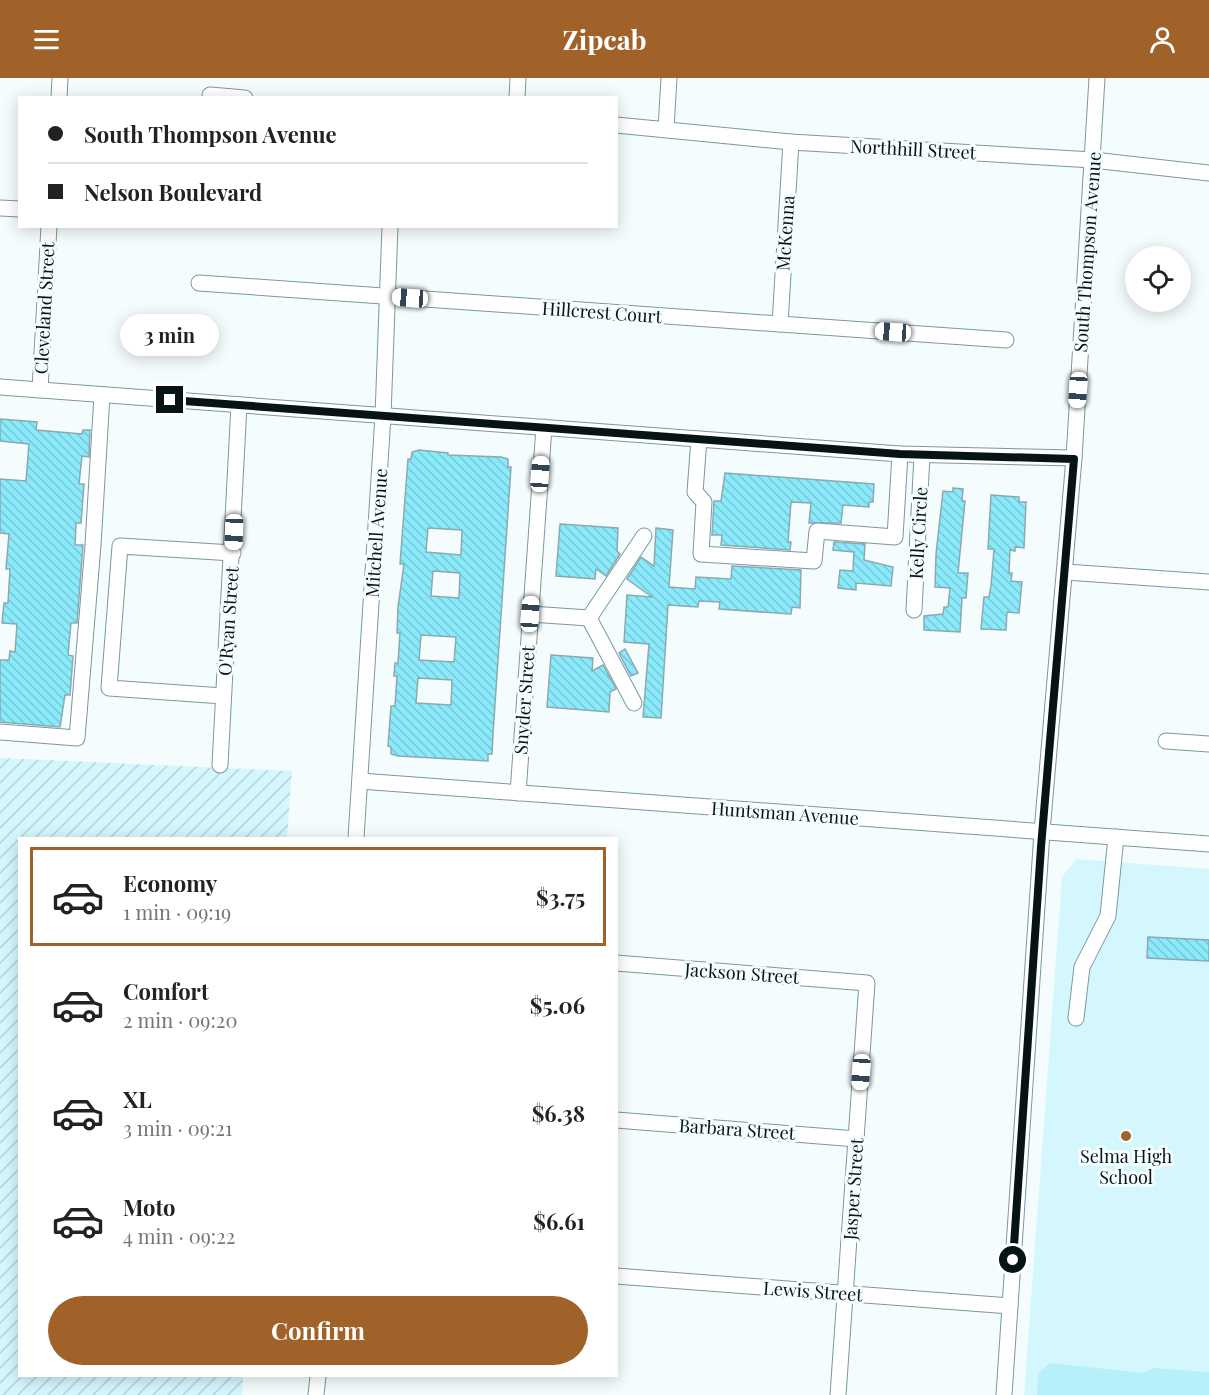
<!DOCTYPE html>
<meta charset="utf-8">
<style>
body{margin:0;font-family:"Playfair Display",serif;background:#f6f6f6;color:#222;height:100vh;display:flex;flex-direction:column;font-size:22px;white-space:nowrap}
*{box-sizing:border-box;margin:0}
p{font-size:20px;color:#767676}
.icon{flex:none;width:33px;height:33px;fill:none;stroke:currentColor;stroke-width:2;stroke-linecap:round;stroke-linejoin:round}
.map{position:relative;flex:1;overflow:hidden}
.details{position:absolute;left:18px;top:759px;width:600px;height:540px;display:flex;flex-direction:column;background:#fff;border-radius:0px;box-shadow:0 3px 15px #0003}
.details>*{flex:none}
.top-card{position:absolute;left:18px;top:18px;width:600px;height:132px;border-radius:0px;box-shadow:0 3px 15px #0003;display:grid;align-content:center;height:132px;padding:0 30px;background:#fff}
.fabs{position:absolute;left:1125px;top:168px;display:grid;gap:12px}
.fabs a{display:grid;place-items:center;width:66px;height:66px;border-radius:50%;background:#fff;box-shadow:0 3px 15px #0003;font-size:30px}
.end{position:absolute;width:27px;height:27px;margin:-14px;border:8px solid #071416;background:#fff;box-shadow:0 0 0 3px #fff}
.from{border-radius:50%}
.bubble{position:absolute;height:42px;border-radius:21px;background:#fff;box-shadow:0 3px 15px #0003;font-size:20px;font-weight:700;line-height:42px;text-align:center}
.car{position:absolute;width:18px;height:36px;margin:-18px -9px;border-radius:8px;box-shadow:0 0 4px 2px #0007;background:linear-gradient(#fff 24%,#345 0 40%,#fff 0 76%,#345 0 86%,#fff 0)}
.top-card b{display:flex;align-items:center;gap:21px;height:57px;font-size:22px}
.top-card b+b{border-top:2px solid #e0e0e0}
.top-card i{width:15px;height:15px;background:#222}
ul{padding:10px 0 0;list-style:none}
li{display:flex;align-items:center;gap:18px;height:99px;margin:0 12px 9px;padding:0 18px;border:3px solid transparent;border-radius:0px}
li div{flex:1}
li b{display:block;font-size:22px}
li em{font-style:normal;font-weight:700}
li.on{border-color:#a06228}
li>.icon{width:54px;height:54px;stroke-width:1.5}
.primary-button{display:flex;gap:12px;margin-top:auto;padding:12px 30px}
.primary-button a{flex:1;height:69px;border-radius:36px;background:#a06228;color:#fff;font-size:24px;font-weight:700;line-height:69px;text-align:center}
header{display:flex;justify-content:space-between;align-items:center;height:78px;padding:0 30px;background:#a06228;color:#fff;font-size:27px;font-weight:700}
.map>svg:first-child{display:block}
</style>
<header><svg class="icon" aria-label="menu" viewBox="0 0 24 24"><path d="M4 6h16M4 12h16M4 18h16"/></svg>Zipcab<svg class="icon" aria-label="person" viewBox="0 0 24 24"><circle cx="12" cy="8" r="4"/><path d="M4 21q1-7 8-7t8 7"/></svg></header>
<div class="map">
<svg width="1209" height="1317" viewBox="0 0 1209 1317">
<defs>
<pattern id="industrial-furrows" width="10" height="10" patternUnits="userSpaceOnUse" patternTransform="scale(1.5)"><rect width="10" height="10" fill="#d4f7fd"/><path d="M-1 1l2-2M0 10L10 0M9 11l2-2" fill="none" stroke="#b4d3d8"/></pattern>
<pattern id="building-back-hatch" width="6" height="6" patternUnits="userSpaceOnUse" patternTransform="scale(1.5)"><rect width="6" height="6" fill="#8aeafb"/><path d="M-1 5l2 2M0 0l6 6M5-1l2 2" fill="none" stroke="#76c8d6"/></pattern>
</defs>
<rect width="100%" height="100%" fill="#f5fcfd"/>
<!-- built -->
<path fill="#d4f7fd" d="M1076 781 1209 791V1317H1024L1062 799Z"/>
<!-- industrial -->
<path fill="url(#industrial-furrows)" d="M0 680 292 693 287 760H20V1298H243L242 1317H0Z"/>
<!-- green -->
<path fill="#b8f0fa" d="M1050 1285 1143 1295 1153 1290 1209 1294V1317H1037L1038 1296Z"/>
<!-- building -->
<g fill="url(#building-back-hatch)" stroke="#8aaab0" stroke-width="1.5" fill-rule="evenodd">
<path d="M0 341 37 344 36 352 82 356 83 352H90L89 379 82 378 79 406H84L81 445H76L75 467H83L77 545H71L68 577 73 578 70 617H65L60 649 0 644V582H9L10 573 15 574 17 546 2 545 4 525H8L10 491H6L9 456 0 455V401L26 403 29 366 0 363Z"/>
<path d="M419 372 448 375V377L501 379 508 381V389H511L493 656 492 676H488V683L398 678 391 676V669L388 668 391 628H395L397 598H394L395 585H398L400 555H397L398 529 404 486H400L408 381H411L412 374ZM428 450 462 452 461 477 426 474ZM433 493 460 495 459 520 431 518ZM421 557 456 559 454 584 419 582ZM418 600 452 602 451 627 416 625Z"/>
<path d="M725 395 874 406 873 424H869V429L843 427 841 445H809L811 425 791 424 788 464H791L790 472 721 467 722 457H712L714 423H721Z"/>
<path d="M953 410 963 411 962 423H965L958 495H968L966 520H962L960 554 924 552V538L943 536 944 529H948L950 510 935 509 936 476 943 413 953 414Z"/>
<path d="M991 417 1019 419V424H1026L1024 470 1015 469V473L1010 472 1009 495H1012L1011 503 1022 504 1019 535 1007 534 1006 552 981 551 984 519H989L991 508 994 471H988Z"/>
<path d="M560 446 618 450 617 473 620 476 606 498 596 491 595 501 556 498Z"/>
<path d="M656 450 673 452 669 509 695 511 696 499 731 501 732 488 801 492 800 530 792 529 791 536 719 531 720 524 699 523 698 529 668 527 661 640 643 639 649 566 624 564 627 517 652 519 627 501 641 479 654 488Z"/>
<path d="M834 464 865 466 864 482 893 489 891 508 856 505V512L838 510 840 492 853 493 854 474 833 472Z"/>
<path d="M625 571 638 595 631 598 619 575Z"/>
<path d="M551 577 593 580 592 593 603 587 616 611 610 614 609 634 547 629Z"/>
<path d="M1148 859 1209 862V883L1147 880Z"/>
</g>
<g fill="none" stroke-linecap="round" stroke-linejoin="round">
<defs>
<g id="minor">
<path d="M210 17 245 20"/>
<path d="M59 20 60 0"/>
<path d="M517 20 518 0"/>
<path d="M616 47 791 64 1093 82 1209 95"/>
<path d="M666 51 669 0"/>
<path d="M0 130 20 131"/>
<path d="M199 205 1006 262"/>
<path d="M780 246 791 64"/>
<path d="M0 309 900 376 1074 380"/>
<path d="M40 312 49 148"/>
<path d="M699 361 695 414 704 424 701 476 814 483 817 453 895 459 900 376"/>
<path d="M1066 494 1209 504"/>
<path d="M914 532 922 377"/>
<path d="M530 536 589 540"/>
<path d="M589 540 644 458"/>
<path d="M589 540 634 625"/>
<path d="M223 618 109 610 120 468 233 475"/>
<path d="M0 654 77 660 93 467 102 317"/>
<path d="M1166 663 1209 666"/>
<path d="M220 687 239 327"/>
<path d="M360 703 1209 766"/>
<path d="M518 715 544 349"/>
<path d="M356 760 383 338 390 148"/>
<path d="M616 885 867 905 838 1317"/>
<path d="M1076 940 1082 889 1108 838 1116 759"/>
<path d="M616 1042 857 1061"/>
<path d="M616 1198 1010 1228"/>
<path d="M316 1317 318 1298"/>
<path d="M1004 1317 1042 754 1074 380 1097 0"/>
</g>
</defs>
<!-- minor casing -->
<use href="#minor" stroke="#79999f" stroke-width="17"/>
<!-- minor -->
<use href="#minor" stroke="#fff" stroke-width="15"/>
</g>
<g fill="none" stroke-linecap="round" stroke-linejoin="round">
<!-- route -->
<path stroke="#071416" stroke-width="8" d="M170 322 900 376 1074 381 1041 769 1013 1182"/>
</g>
<!-- markers -->
<circle fill="#a06228" stroke="#f5fcfd" stroke-width="2" cx="1126" cy="1058" r="6"/>
<g text-anchor="middle" dominant-baseline="central" stroke-width="6" stroke-linejoin="round" paint-order="stroke">
<!-- street labels -->
<g font-size="18" fill="#071416" stroke="#f5fcfd">
<text transform="translate(913 71) rotate(3)">Northhill Street</text>
<text transform="translate(785 155) rotate(-86)">McKenna</text>
<text transform="translate(1087 174) rotate(-86)">South Thompson Avenue</text>
<text transform="translate(44 230) rotate(-87)">Cleveland Street</text>
<text transform="translate(602 234) rotate(4)">Hillcrest Court</text>
<text transform="translate(376 455) rotate(-86)">Mitchell Avenue</text>
<text transform="translate(918 455) rotate(-87)">Kelly Circle</text>
<text transform="translate(228 543) rotate(-86)">O'Ryan Street</text>
<text transform="translate(524 622) rotate(-86)">Snyder Street</text>
<text transform="translate(785 735) rotate(4)">Huntsman Avenue</text>
<text transform="translate(742 895) rotate(4)">Jackson Street</text>
<text transform="translate(737 1051) rotate(4)">Barbara Street</text>
<text transform="translate(853 1111) rotate(-86)">Jasper Street</text>
<text transform="translate(813 1213) rotate(4)">Lewis Street</text>
</g>
<!-- poi labels -->
<g font-size="18" fill="#071416" stroke="#f5fcfd">
<text x="1126" y="1078">Selma High<tspan x="1126" dy="21">School</tspan></text>
</g>
</g>
</svg>
<div class="fabs">
<a><svg class="icon" aria-label="locate" viewBox="0 0 24 24"><circle cx="12" cy="12" r="6"/><path d="M12 2v4M12 18v4M2 12h4M18 12h4"/></svg></a>
</div>
<i class="end from" style="left:1013px;top:1182px"></i>
<i class="end" style="left:170px;top:322px"></i>
<div class="bubble" style="left:120px;top:236px;width:99px">3 min</div>
<i class="car" style="left:410px;top:220px;rotate:274deg"></i>
<i class="car" style="left:893px;top:254px;rotate:274deg"></i>
<i class="car" style="left:1078px;top:312px;rotate:184deg"></i>
<i class="car" style="left:540px;top:396px;rotate:4deg"></i>
<i class="car" style="left:234px;top:454px;rotate:182deg"></i>
<i class="car" style="left:530px;top:536px;rotate:4deg"></i>
<i class="car" style="left:861px;top:994px;rotate:184deg"></i>
<div class="top-card">
<b><i class="from"></i>South Thompson Avenue</b>
<b><i></i>Nelson Boulevard</b>
</div>
<section class="details">
<ul>
<li class="on"><svg class="icon" aria-label="car" viewBox="0 0 24 24"><path d="M5 17H2v-5l4-1 3-4h7l3 4 3 1v5h-3M9 17h6M6 11h13"/><circle cx="7" cy="17" r="2"/><circle cx="17" cy="17" r="2"/></svg><div><b>Economy</b><p>1 min · 09:19</p></div><em>$3.75</em></li>
<li><svg class="icon" aria-label="car" viewBox="0 0 24 24"><path d="M5 17H2v-5l4-1 3-4h7l3 4 3 1v5h-3M9 17h6M6 11h13"/><circle cx="7" cy="17" r="2"/><circle cx="17" cy="17" r="2"/></svg><div><b>Comfort</b><p>2 min · 09:20</p></div><em>$5.06</em></li>
<li><svg class="icon" aria-label="car" viewBox="0 0 24 24"><path d="M5 17H2v-5l4-1 3-4h7l3 4 3 1v5h-3M9 17h6M6 11h13"/><circle cx="7" cy="17" r="2"/><circle cx="17" cy="17" r="2"/></svg><div><b>XL</b><p>3 min · 09:21</p></div><em>$6.38</em></li>
<li><svg class="icon" aria-label="car" viewBox="0 0 24 24"><path d="M5 17H2v-5l4-1 3-4h7l3 4 3 1v5h-3M9 17h6M6 11h13"/><circle cx="7" cy="17" r="2"/><circle cx="17" cy="17" r="2"/></svg><div><b>Moto</b><p>4 min · 09:22</p></div><em>$6.61</em></li>
</ul>
<div class="primary-button"><a>Confirm</a></div>
</section>
</div>
